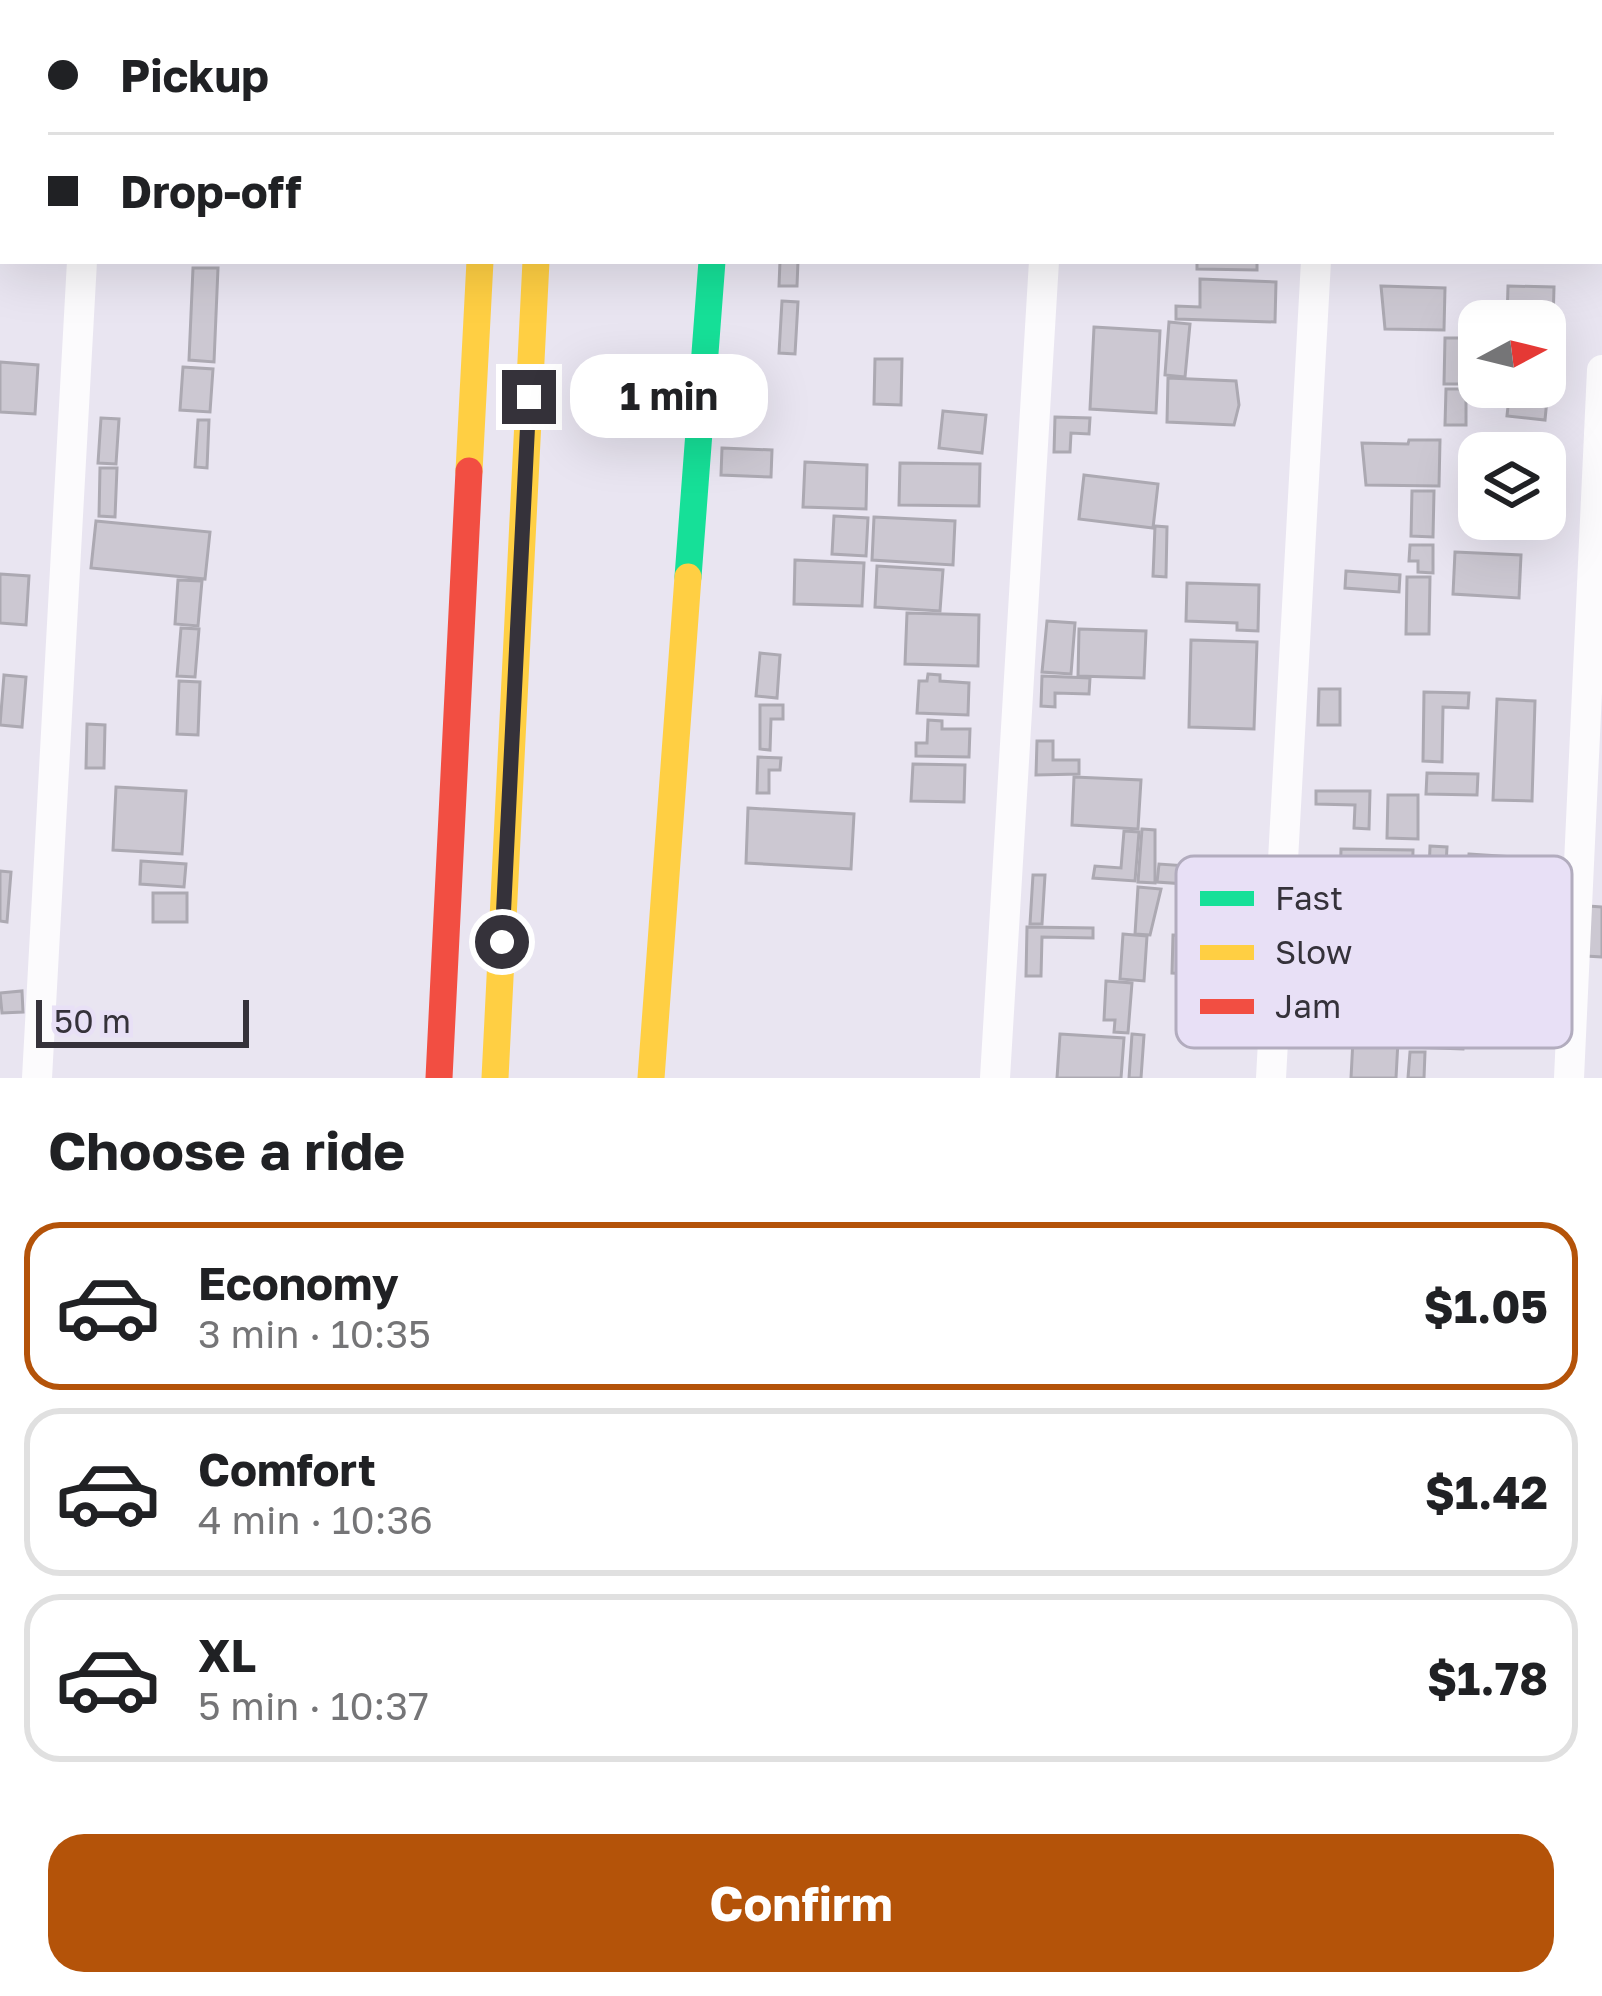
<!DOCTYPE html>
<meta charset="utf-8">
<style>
body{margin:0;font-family:"Golos Text",sans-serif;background:#f6f6f6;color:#202124;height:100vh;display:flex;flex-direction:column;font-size:45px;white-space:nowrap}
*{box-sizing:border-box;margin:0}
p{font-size:39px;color:#757577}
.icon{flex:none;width:66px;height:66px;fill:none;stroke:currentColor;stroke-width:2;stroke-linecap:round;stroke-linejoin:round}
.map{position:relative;height:1078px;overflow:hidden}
.sheet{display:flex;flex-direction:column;background:#fff;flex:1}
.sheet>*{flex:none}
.top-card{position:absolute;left:0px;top:0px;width:1602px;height:264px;box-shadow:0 12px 48px #0002;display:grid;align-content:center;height:264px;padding:0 48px;background:#fff}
.needle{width:78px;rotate:83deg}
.buttons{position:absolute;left:1458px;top:300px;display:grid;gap:24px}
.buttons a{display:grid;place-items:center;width:108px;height:108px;border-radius:24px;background:#fff;box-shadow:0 12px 48px #0002;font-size:60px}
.scale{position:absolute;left:36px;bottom:30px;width:213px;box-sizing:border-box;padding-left:12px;border:6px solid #35323a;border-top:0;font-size:33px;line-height:42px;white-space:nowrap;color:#35323a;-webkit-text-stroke:9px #e8e0f6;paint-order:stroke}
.end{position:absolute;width:54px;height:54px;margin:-27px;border:15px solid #35323a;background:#fff;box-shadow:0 0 0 6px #fff}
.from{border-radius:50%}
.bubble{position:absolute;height:84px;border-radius:36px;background:#fff;box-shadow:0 12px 48px #0002;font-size:39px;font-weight:700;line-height:84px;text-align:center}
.top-card b{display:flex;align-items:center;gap:42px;height:114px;font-size:45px}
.top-card b+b{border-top:3px solid #e0e0e0}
.top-card i{width:30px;height:30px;background:#202124}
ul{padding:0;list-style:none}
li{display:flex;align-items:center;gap:36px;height:168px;margin:0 24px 18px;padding:0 24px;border:6px solid #e0e0e0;border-radius:36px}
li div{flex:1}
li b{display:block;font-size:45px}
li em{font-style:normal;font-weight:700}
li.on{border-color:#b45309}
li>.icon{width:108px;height:108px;stroke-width:1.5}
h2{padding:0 48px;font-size:54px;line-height:144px}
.button{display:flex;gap:24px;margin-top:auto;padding:24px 48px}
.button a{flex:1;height:138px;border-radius:36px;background:#b45309;color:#fff;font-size:48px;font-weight:700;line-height:138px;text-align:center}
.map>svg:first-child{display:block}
</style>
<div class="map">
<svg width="1602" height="1078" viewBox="0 0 1602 1078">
<rect width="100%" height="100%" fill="#e9e5f1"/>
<!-- building -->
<g fill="#ccc8d2" stroke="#aca9b2" stroke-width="3">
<path d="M780 261H798L797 286H779Z"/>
<path d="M1197 261H1257V270L1197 269Z"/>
<path d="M193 268H218L214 362 189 360Z"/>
<path d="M1200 279 1276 282 1275 322 1176 319V306L1200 307Z"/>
<path d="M1381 286 1445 288 1444 330 1385 329Z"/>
<path d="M1508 286 1554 287 1553 324 1507 321Z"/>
<path d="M782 301 798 302 795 354 779 353Z"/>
<path d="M1169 322 1190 324 1185 377 1165 375Z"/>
<path d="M1094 327 1160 331 1156 413 1090 409Z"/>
<path d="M1445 338H1462L1461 384H1444Z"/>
<path d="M875 359H902L901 405 874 404Z"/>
<path d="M0 362 38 365 35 414 0 412Z"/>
<path d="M183 367 213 369 210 412 180 410Z"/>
<path d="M1168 378 1236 381 1239 405 1234 425 1167 422Z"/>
<path d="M1510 387 1548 389 1545 420 1507 416Z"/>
<path d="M1446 389H1466V425H1445Z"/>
<path d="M943 411 986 415 982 453 939 448Z"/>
<path d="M1055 417 1090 418 1089 434 1071 433 1070 452H1054Z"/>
<path d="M101 418 119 419 116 464 98 463Z"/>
<path d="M198 420H209L207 468 195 467Z"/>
<path d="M1409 440H1440L1439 486 1366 485 1362 443 1408 444Z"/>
<path d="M722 448 772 450 771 477 721 475Z"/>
<path d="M805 462 867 465 866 509 803 507Z"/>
<path d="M900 463 980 464 979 506 899 505Z"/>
<path d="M100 468H117L115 517 99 516Z"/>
<path d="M1084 475 1158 484 1153 528 1079 519Z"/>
<path d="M1465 488 1479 489V519H1541L1540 528 1463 523Z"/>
<path d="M1412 491H1434L1433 537 1411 536Z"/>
<path d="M834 516 868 518 866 556 832 554Z"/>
<path d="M874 517 955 521 953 565 872 560Z"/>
<path d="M96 521 210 532 205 579 91 568Z"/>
<path d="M1155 526 1167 527 1166 577 1153 576Z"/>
<path d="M1410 545H1433V573L1418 572V561H1409Z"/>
<path d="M1455 552 1521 555 1519 598 1453 594Z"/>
<path d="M795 560 864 563 862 606 794 604Z"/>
<path d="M877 566 943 570 940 611 875 607Z"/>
<path d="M1346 571 1400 575 1399 592 1345 588Z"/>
<path d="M0 574 29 576 26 625 0 623Z"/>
<path d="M1407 577H1430L1429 634H1406Z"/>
<path d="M178 580 202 581 198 626 175 624Z"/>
<path d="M1187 583 1259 585 1258 631 1237 630V623L1186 621Z"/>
<path d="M907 613 979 615 978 666 905 664Z"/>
<path d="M1047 621 1075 623 1071 674 1042 672Z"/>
<path d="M181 628 199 629 195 677 177 676Z"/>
<path d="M1079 629 1146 631 1144 678 1078 676Z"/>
<path d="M1191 640 1257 642 1254 729 1189 727Z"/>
<path d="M760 653 780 655 777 698 756 696Z"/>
<path d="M928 674 940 675V681L969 683 968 715 917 713 919 681H927Z"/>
<path d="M4 675 26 677 22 727 0 725Z"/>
<path d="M1042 676 1090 678 1089 694 1055 693V707L1041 706Z"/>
<path d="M179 681 200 682 198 735 177 734Z"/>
<path d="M1319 689H1340V725H1318Z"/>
<path d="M1424 692 1469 693 1468 708 1443 707 1442 762 1423 761Z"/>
<path d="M1497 699 1535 701 1532 801 1493 800Z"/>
<path d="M760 705H783V719H771L770 750 760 749Z"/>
<path d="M928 720 942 721V729H970L969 757 916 756V743H927Z"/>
<path d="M87 724 105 725 104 768H86Z"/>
<path d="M1037 741H1053V760H1079V774L1036 775Z"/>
<path d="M758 757 781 758 780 770H769V793H757Z"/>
<path d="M913 764 965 765 964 802 911 801Z"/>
<path d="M1427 773 1478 774 1477 795 1426 794Z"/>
<path d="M1074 777 1141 780 1138 829 1072 825Z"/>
<path d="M116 787 186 791 182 854 113 850Z"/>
<path d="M1316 791H1370L1369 829 1354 828 1355 805 1316 804Z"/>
<path d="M1388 795H1418V839L1387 838Z"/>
<path d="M748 808 854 814 851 869 746 863Z"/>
<path d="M1142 829 1155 830V883L1138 882Z"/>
<path d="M1124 831 1139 832 1135 881 1093 878 1095 866 1121 868Z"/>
<path d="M1430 846 1447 847 1444 902 1428 901Z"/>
<path d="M1341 849 1413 850 1412 894 1340 892Z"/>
<path d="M1469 854 1528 858 1525 906 1467 896Z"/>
<path d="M1232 859 1245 860 1243 888 1157 882 1159 864 1231 869Z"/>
<path d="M141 861 186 864 184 887 140 884Z"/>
<path d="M0 871 11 872 7 922 0 921Z"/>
<path d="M1033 875H1045L1042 924H1030Z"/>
<path d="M1138 887 1161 889 1150 935 1135 934Z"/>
<rect x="153" y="893" width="34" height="29"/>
<path d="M1588 906 1602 907V957L1586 956Z"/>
<path d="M1027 927 1093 928V938L1042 937 1041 976H1026Z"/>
<path d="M1123 934 1147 936 1144 981 1120 979Z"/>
<path d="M1173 935 1244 938 1242 987 1219 986V975L1172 973Z"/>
<path d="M1106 981 1132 983 1128 1033 1114 1032 1115 1020H1104Z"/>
<path d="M22 991 23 1012 2 1013 0 993Z"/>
<path d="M1355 1001 1400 1004 1396 1078H1351Z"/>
<path d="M1411 1017H1426L1425 1033 1464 1035 1463 1049 1409 1047Z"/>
<path d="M1060 1034 1124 1038 1121 1078H1057Z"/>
<path d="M1132 1034 1144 1035 1141 1078H1129Z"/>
<path d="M1410 1052H1425L1424 1078H1408Z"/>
</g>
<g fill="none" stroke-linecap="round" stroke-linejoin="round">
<!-- street -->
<g stroke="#fcfbfd" stroke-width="30">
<path d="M96 3V0"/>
<path d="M736 3V0"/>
<path d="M1059 3V0"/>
<path d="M1330 3V0"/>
<path d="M37 1078 82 261"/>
<path d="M995 1078 1044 261"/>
<path d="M1271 1078 1316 261"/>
<path d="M1569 1078 1602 370"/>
</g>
<!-- fast -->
<g stroke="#16e098" stroke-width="27">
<path d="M549 0V3"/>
<path d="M688 577 712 261"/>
</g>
<!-- slow -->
<g stroke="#ffcf43" stroke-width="27">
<path d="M493 0V3"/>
<path d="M469 471 480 261"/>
<path d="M495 1078 536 261"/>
<path d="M651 1078 688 577"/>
</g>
<!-- jam -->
<path stroke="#f24e42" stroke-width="27" d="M439 1078 469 471"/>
</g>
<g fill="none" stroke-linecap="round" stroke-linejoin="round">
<!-- route -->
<path stroke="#35323a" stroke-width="15" d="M502 942 529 397"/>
</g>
<!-- legend -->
<rect x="1176" y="856" width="396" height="192" rx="18" fill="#e8e0f6" stroke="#b2acbe" stroke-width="3"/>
<rect x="1200" y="891" width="54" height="15" fill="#16e098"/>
<rect x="1200" y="945" width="54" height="15" fill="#ffcf43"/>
<rect x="1200" y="999" width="54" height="15" fill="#f24e42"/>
<g font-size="33" fill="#35323a">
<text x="1275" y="910">Fast</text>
<text x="1275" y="964">Slow</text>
<text x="1275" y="1018">Jam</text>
</g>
</svg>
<div class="buttons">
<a><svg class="needle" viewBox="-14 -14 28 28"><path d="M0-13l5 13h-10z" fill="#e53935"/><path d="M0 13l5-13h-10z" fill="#757577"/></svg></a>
<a><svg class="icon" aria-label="layers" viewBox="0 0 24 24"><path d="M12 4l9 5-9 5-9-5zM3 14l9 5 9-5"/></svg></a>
</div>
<div class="scale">50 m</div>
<i class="end from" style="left:502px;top:942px"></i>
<i class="end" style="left:529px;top:397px"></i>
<div class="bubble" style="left:570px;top:354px;width:198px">1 min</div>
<div class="top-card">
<b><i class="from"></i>Pickup</b>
<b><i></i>Drop-off</b>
</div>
</div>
<section class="sheet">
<h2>Choose a ride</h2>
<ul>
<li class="on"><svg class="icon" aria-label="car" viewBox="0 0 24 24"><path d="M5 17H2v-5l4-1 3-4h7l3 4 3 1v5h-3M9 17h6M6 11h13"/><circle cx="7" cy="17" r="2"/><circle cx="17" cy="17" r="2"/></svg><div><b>Economy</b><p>3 min · 10:35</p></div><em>$1.05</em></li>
<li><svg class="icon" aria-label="car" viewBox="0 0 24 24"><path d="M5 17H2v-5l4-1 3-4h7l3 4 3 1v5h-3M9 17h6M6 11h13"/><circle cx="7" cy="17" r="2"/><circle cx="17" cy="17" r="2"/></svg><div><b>Comfort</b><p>4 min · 10:36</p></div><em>$1.42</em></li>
<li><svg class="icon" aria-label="car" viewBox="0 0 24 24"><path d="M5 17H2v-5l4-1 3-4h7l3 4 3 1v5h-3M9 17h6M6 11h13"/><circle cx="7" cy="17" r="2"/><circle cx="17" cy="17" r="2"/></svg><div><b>XL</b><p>5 min · 10:37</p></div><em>$1.78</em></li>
</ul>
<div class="button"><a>Confirm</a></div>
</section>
